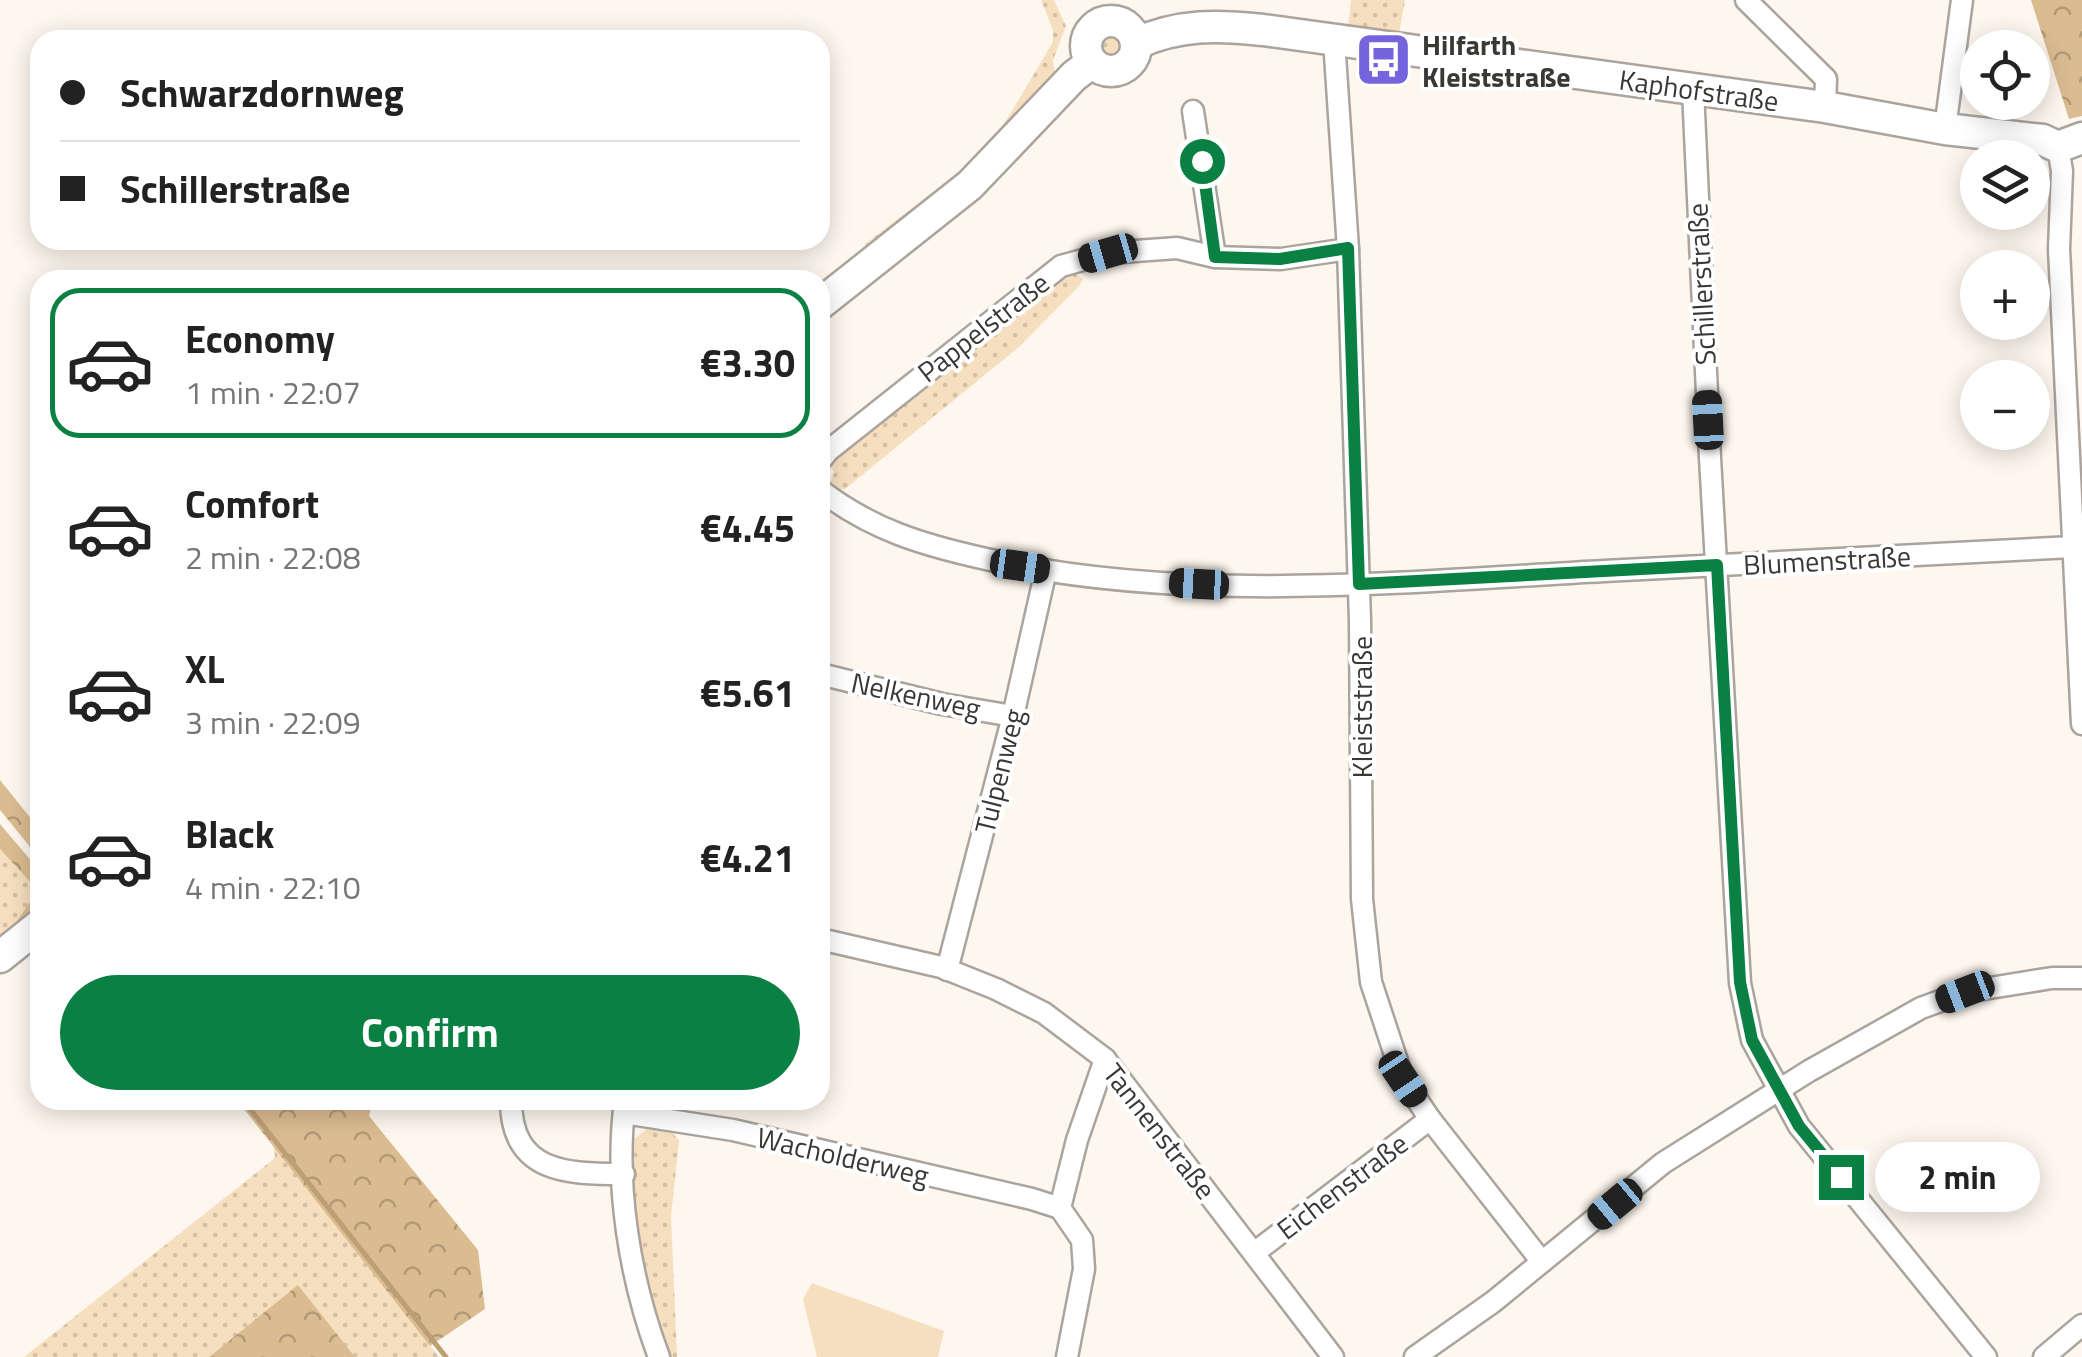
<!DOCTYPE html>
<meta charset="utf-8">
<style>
body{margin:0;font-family:"Titillium Web",sans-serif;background:#f6f6f6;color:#222;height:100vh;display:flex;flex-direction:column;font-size:38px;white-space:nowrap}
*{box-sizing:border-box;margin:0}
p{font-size:32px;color:#767676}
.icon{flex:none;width:55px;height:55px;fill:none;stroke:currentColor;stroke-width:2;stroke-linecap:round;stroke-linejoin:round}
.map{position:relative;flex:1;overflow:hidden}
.sheet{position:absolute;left:30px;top:270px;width:800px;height:840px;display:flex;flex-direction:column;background:#fff;border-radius:30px;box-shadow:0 5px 25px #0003}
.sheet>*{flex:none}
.hud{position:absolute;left:30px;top:30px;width:800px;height:220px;border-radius:30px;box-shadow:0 5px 25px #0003;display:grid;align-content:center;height:220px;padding:0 30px;background:#fff}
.tools{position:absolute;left:1960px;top:30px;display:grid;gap:20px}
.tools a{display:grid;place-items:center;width:90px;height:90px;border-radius:50%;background:#fff;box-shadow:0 5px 25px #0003;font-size:50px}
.end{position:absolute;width:45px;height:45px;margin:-22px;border:12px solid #0b8043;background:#fff;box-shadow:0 0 0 5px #fff}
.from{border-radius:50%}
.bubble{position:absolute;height:70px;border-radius:35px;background:#fff;box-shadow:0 5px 25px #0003;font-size:32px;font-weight:700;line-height:70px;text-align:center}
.car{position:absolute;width:30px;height:60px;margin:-30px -15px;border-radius:12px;box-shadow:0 0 8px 2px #0007;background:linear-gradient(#222 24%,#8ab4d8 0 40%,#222 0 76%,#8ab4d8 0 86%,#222 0)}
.hud b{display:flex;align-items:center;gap:35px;height:95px;font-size:38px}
.hud b+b{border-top:2px solid #e0e0e0}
.hud i{width:25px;height:25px;background:#222}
ul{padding:18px 0 0;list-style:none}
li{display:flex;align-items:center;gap:30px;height:150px;margin:0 20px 15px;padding:0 10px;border:5px solid transparent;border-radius:30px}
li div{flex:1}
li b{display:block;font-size:38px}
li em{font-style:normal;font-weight:700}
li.active{border-color:#0b8043}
li>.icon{width:90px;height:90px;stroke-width:1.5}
.action{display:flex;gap:20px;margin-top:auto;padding:20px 30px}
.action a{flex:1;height:115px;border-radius:60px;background:#0b8043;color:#fff;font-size:40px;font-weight:700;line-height:115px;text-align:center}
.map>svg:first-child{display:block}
</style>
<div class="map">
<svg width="2082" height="1357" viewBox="0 0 2082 1357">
<defs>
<pattern id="grass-dots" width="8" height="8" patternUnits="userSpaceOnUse" patternTransform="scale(2.5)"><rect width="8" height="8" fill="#f6dfbe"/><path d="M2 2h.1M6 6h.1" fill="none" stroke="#d4c0a4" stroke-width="1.8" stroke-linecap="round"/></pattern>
<pattern id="forest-crowns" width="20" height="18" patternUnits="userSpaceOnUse" patternTransform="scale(2.5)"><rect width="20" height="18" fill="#dbbc91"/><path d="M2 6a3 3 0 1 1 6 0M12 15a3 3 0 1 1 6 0" fill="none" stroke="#b39a77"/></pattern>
</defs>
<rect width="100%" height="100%" fill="#fdf7ef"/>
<!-- grass -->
<g fill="url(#grass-dots)">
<path d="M1041 0H1054L1066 26 1053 60 1055 73 1030 102 1007 137 871 250 865 244 955 175 998 134 1053 42V30Z"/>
<path d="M1351 0H1405L1399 34 1348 26Z"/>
<circle cx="1110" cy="45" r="15"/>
<path d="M1072 272 1083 279 1079 286 1020 346 845 489 833 490 829 485 834 472 830 464 852 442 1060 276Z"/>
<path d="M0 849 32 884 35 896 23 917 40 905V915L0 947Z"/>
<path d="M647 1129 672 1133 679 1140 671 1217 677 1357H666C642 1282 632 1219 633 1140Z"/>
<path d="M273 1142 439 1357H355L298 1286 209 1357H24L275 1158Z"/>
</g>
<!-- forest -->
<g fill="url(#forest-crowns)">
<path d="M2031 0H2082V116L2069 119Z"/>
<path d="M0 780 40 830V859L0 810Z"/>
<path d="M0 824 40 871V905L15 924 34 896 32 884 0 849Z"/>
<path d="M237 1100H373L369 1116 478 1250 485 1309 430 1346Z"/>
<path d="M298 1285 355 1357H209Z"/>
</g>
<!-- park -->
<path fill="#f6dfbe" d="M812 1283 944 1331 938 1357H817L803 1299Z"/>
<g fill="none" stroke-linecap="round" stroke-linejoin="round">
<!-- stream -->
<path stroke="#bd9f75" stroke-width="5" d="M243 1100 446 1357"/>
<defs>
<g id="street">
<path d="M1746 0 1826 79 1825 107"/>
<path d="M1334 40 1348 249 1360 621 1362 899 1371 982 1403 1079 1430 1119 1542 1262"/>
<path d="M1693 90 1710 458 1740 983 1752 1040 1799 1126 1986 1357"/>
<path d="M1193 111 1215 257"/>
<path d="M1945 129 1962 0"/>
<path d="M2058 147 2062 171 2059 249 2082 724"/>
<path d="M820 461 828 451 1061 266 1108 253 1177 248 1215 257 1281 259 1348 249"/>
<path d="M820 490C872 530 923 545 986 559 1188 604 1399 582 1604 571 1760 563 1917 555 2073 547"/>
<path d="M820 674 942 704 1013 716"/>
<path d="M820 939 941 967 996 989 1044 1013 1105 1059 1333 1357"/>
<path d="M947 970 1013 716 1046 570"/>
<path d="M511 1100C511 1173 566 1174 624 1174"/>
<path d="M625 1102C614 1184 630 1280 659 1357"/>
<path d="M624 1113 733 1130 1032 1199 1060 1208"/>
<path d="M1254 1253 1430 1119"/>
<path d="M1067 1357 1084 1269 1082 1240 1060 1208 1077 1140 1105 1059"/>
<path d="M1415 1357 1493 1302 1663 1163 1809 1071 1921 1008 1965 992 2052 978H2082"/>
<path d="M2044 1357 2082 1325"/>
</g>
<g id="secondary">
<circle cx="1111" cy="46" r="25"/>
<path d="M1137 43C1180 24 1217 25 1263 30L1825 107 1945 129 2043 140 2058 147 2082 138"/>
<path d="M820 304 970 185 1074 76 1091 63"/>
<path d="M0 957 40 925"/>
</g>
</defs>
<!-- street casing -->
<use href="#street" stroke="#aaa49d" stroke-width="25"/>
<!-- secondary casing -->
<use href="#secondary" stroke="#aaa49d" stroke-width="35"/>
<!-- street -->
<use href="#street" stroke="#fff" stroke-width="20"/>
<!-- secondary -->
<use href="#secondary" stroke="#fff" stroke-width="30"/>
</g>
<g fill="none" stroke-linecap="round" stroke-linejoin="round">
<!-- route -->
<path stroke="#0b8043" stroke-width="12" d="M1202 161 1215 257 1280 259 1348 248 1359 584 1717 565 1740 982 1752 1040 1799 1126 1841 1177"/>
</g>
<!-- icons -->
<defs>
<symbol id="bus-square" viewBox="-11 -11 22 22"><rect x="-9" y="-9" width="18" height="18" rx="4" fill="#7564de" stroke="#fff"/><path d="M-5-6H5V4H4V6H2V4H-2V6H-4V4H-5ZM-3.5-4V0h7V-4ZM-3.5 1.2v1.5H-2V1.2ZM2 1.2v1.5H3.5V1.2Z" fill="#fff"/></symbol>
</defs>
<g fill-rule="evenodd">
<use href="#bus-square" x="1352" y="28" width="63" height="63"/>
</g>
<g text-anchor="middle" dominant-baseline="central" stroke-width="8" stroke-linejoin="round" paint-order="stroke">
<!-- poi labels -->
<g font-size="28" font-weight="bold" fill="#3a3835" stroke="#fff" text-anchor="start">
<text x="1422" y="44">Hilfarth<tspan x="1422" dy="32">Kleiststraße</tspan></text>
</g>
<!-- street labels -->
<g font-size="28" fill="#3a3835" stroke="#fff">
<text transform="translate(1699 90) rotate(8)">Kaphofstraße</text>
<text transform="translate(1701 284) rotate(-93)">Schillerstraße</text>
<text transform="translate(983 327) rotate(-38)">Pappelstraße</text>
<text transform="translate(1827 560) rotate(-3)">Blumenstraße</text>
<text transform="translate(916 695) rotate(12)">Nelkenweg</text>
<text transform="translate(1361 707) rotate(-90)">Kleiststraße</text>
<text transform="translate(999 771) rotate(-76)">Tulpenweg</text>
<text transform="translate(1160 1131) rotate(52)">Tannenstraße</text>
<text transform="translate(843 1156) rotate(13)">Wacholderweg</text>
<text transform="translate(1342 1186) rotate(-37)">Eichenstraße</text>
</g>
</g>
</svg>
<div class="tools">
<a><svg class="icon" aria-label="locate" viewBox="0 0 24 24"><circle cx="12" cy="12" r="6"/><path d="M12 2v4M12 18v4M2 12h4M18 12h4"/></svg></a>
<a><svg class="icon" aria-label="layers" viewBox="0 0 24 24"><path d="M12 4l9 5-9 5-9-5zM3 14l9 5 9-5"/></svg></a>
<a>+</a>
<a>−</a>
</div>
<i class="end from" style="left:1202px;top:161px"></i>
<i class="end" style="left:1841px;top:1177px"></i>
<div class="bubble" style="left:1875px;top:1142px;width:165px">2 min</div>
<i class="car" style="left:1108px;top:253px;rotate:254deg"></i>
<i class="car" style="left:1708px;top:420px;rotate:357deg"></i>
<i class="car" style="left:1020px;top:566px;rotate:98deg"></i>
<i class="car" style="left:1199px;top:584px;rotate:273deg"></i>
<i class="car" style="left:1965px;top:992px;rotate:249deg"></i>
<i class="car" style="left:1403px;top:1079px;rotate:146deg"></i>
<i class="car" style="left:1615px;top:1204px;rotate:230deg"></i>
<div class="hud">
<b><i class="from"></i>Schwarzdornweg</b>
<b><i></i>Schillerstraße</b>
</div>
<section class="sheet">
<ul>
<li class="active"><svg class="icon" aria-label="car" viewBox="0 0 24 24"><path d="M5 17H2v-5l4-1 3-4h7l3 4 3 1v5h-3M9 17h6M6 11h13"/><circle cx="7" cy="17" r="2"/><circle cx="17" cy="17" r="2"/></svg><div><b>Economy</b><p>1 min · 22:07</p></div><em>€3.30</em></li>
<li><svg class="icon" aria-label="car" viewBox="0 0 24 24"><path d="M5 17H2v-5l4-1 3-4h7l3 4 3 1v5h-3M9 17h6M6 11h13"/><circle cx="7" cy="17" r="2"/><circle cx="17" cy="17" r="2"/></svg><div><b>Comfort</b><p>2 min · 22:08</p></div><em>€4.45</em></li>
<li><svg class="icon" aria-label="car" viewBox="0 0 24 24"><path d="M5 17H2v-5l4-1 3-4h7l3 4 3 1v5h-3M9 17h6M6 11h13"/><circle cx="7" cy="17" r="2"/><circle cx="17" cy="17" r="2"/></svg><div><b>XL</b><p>3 min · 22:09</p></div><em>€5.61</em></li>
<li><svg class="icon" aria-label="car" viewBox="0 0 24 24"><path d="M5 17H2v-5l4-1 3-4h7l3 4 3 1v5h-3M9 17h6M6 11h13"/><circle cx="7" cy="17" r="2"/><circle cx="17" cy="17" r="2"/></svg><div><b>Black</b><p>4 min · 22:10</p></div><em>€4.21</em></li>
</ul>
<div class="action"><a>Confirm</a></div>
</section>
</div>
